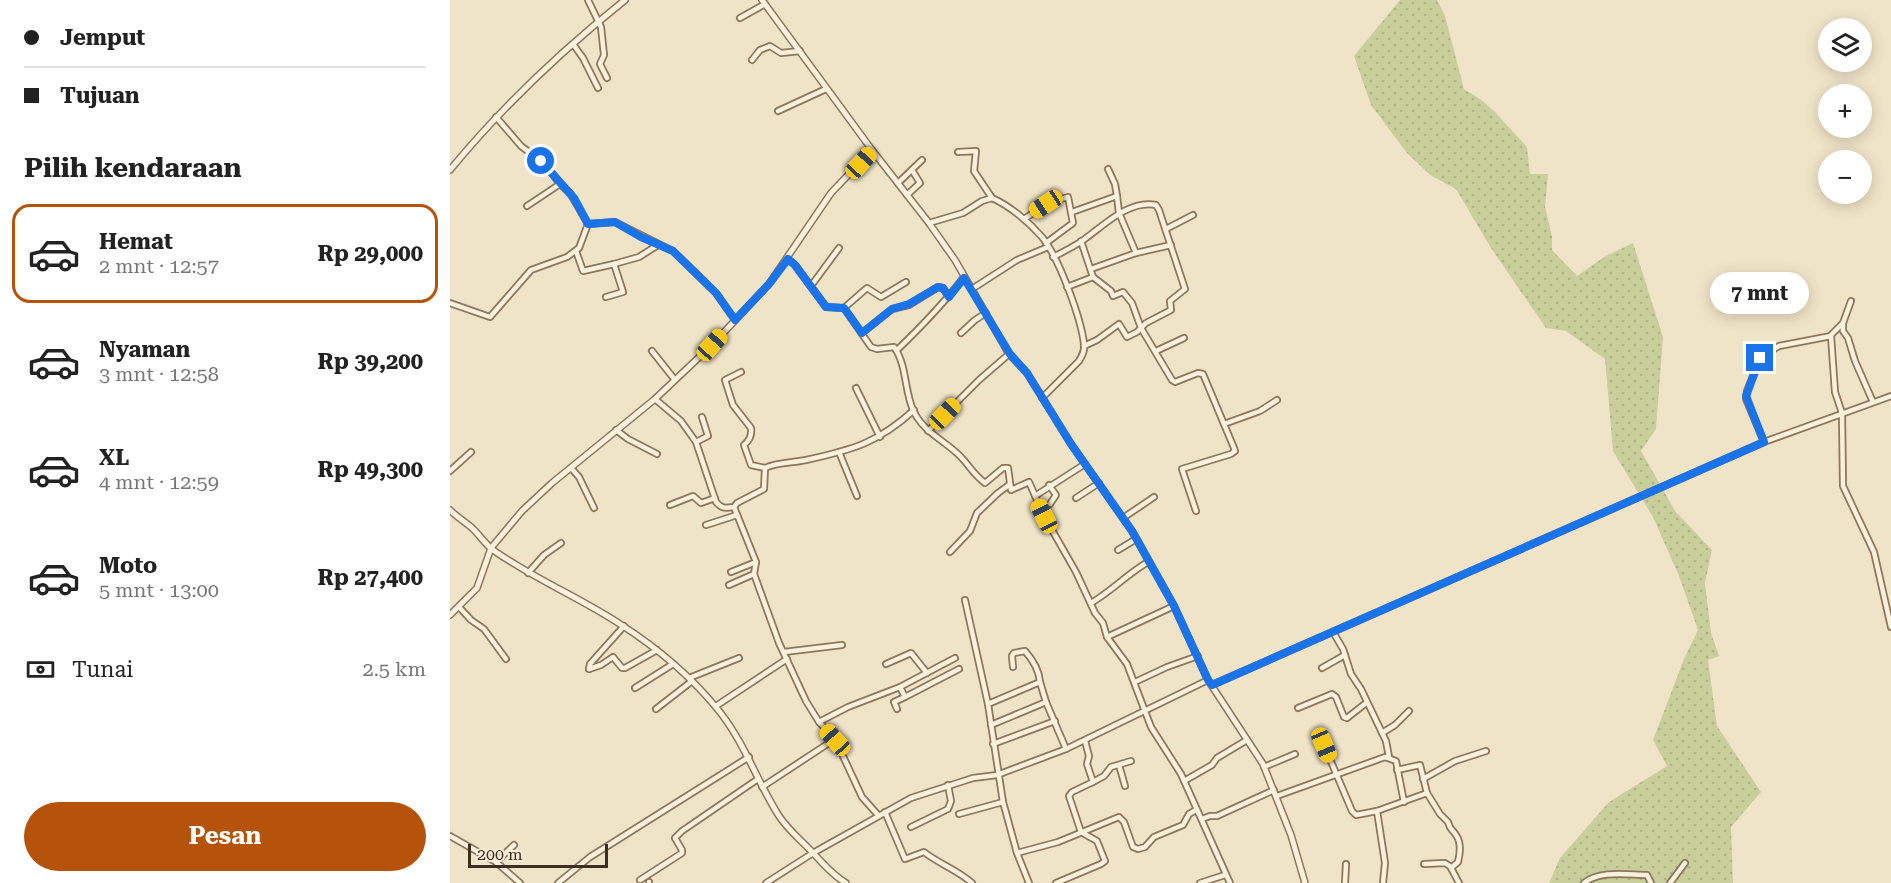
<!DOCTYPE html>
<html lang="id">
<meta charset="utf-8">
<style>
body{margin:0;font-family:"Roboto Serif",serif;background:#f2f2f2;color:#222;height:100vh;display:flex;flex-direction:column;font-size:22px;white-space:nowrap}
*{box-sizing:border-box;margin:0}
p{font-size:20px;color:#767676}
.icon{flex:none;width:33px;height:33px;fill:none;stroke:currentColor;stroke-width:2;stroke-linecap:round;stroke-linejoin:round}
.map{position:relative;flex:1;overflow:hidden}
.panel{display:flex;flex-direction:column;background:#fff;width:450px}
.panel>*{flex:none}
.hud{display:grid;align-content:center;height:132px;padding:0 24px;background:#fff}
.tools{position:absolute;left:1368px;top:18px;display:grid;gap:12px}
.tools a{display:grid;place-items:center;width:54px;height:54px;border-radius:50%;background:#fff;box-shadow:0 3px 15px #0003;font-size:30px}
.scale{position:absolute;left:18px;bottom:15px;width:140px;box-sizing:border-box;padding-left:6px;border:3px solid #3d2e20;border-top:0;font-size:16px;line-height:21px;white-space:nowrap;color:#3d2e20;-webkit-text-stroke:4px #f7eed8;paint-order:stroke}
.end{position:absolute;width:27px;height:27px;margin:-14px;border:8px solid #1a73e8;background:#fff;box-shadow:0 0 0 3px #fff}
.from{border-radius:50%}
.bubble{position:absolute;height:42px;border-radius:21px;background:#fff;box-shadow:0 3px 15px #0003;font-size:20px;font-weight:700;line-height:42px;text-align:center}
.car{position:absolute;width:18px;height:36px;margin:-18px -9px;border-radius:8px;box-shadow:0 0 4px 2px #0007;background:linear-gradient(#f5c518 24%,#345 0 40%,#f5c518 0 76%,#345 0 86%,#f5c518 0)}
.hud b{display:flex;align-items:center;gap:21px;height:57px;font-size:22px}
.hud b+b{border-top:2px solid #e0e0e0}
.hud i{width:15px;height:15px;background:#222}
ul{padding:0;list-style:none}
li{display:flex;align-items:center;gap:18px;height:99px;margin:0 12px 9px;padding:0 12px;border:3px solid transparent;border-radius:18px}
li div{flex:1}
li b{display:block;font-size:22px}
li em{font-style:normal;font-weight:700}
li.selected{border-color:#b45309}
li>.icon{width:54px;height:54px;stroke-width:1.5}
h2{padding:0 24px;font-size:27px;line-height:72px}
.pay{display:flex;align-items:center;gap:15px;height:66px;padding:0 24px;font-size:22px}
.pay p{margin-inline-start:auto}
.button{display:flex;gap:12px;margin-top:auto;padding:12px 24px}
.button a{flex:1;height:69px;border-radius:36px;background:#b45309;color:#fff;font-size:24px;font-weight:700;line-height:69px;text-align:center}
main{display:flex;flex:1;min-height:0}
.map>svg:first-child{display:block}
</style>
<main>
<section class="panel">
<div class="hud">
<b><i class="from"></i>Jemput</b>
<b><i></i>Tujuan</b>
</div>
<h2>Pilih kendaraan</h2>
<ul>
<li class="selected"><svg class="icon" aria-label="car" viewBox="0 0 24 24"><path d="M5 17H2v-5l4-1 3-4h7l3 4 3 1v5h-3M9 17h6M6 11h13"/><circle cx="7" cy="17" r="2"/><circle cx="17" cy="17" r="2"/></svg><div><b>Hemat</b><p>2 mnt · 12:57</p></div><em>Rp 29,000</em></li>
<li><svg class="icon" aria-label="car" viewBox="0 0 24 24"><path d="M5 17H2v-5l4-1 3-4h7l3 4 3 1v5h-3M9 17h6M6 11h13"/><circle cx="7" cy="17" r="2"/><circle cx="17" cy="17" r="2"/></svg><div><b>Nyaman</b><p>3 mnt · 12:58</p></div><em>Rp 39,200</em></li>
<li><svg class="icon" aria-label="car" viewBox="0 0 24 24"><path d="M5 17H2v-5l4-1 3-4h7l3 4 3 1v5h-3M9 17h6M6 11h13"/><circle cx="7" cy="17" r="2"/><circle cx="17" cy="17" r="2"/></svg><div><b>XL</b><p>4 mnt · 12:59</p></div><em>Rp 49,300</em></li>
<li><svg class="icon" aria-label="car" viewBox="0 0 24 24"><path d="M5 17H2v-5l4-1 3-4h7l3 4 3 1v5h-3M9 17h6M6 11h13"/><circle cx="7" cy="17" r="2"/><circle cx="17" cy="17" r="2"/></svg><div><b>Moto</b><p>5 mnt · 13:00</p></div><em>Rp 27,400</em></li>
</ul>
<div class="pay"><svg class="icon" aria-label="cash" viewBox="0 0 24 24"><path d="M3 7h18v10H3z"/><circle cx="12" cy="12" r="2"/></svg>Tunai<p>2.5 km</p></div>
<div class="button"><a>Pesan</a></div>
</section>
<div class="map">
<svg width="1441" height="883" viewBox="0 0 1441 883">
<defs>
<pattern id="green-dots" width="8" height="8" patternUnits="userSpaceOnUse" patternTransform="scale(1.5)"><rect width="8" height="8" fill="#c9cf9b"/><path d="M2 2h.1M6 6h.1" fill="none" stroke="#aeb285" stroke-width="1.8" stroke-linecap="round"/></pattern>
</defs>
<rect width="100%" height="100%" fill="#f0e4c8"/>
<!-- green -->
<path fill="url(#green-dots)" d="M950 0H987L995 16 1014 89 1030 99 1045 112 1077 147 1080 174H1098L1095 207 1102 236V250L1127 276 1154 257 1183 243 1213 337 1206 429 1191 451 1225 511 1262 550 1255 583 1261 633 1269 656 1258 660 1267 726 1311 792 1281 827 1283 883H1099L1110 858 1159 802 1217 766 1203 740 1234 659 1248 630 1229 576 1203 517 1163 451 1155 359 1116 331 1096 328 1041 248 1006 189 980 175 957 153 921 105 904 56Z"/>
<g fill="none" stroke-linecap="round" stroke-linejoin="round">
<defs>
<g id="minor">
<path d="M138 0 151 27 154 55 150 64 157 78"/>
<path d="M290 18 315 4"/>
<path d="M123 44 133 58 148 88"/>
<path d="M302 60 310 50 320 46 331 53 350 51"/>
<path d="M328 111 376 89"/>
<path d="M46 117 71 146 95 164 110 184 120 193 138 224 165 222 223 251 266 293 285 320"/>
<path d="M508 152 526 151 524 171 542 198"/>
<path d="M658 169 665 184 667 196"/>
<path d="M448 183 472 160"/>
<path d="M457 195 470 183 462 170"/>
<path d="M77 206 110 184"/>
<path d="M622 212 667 196 669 213 686 253"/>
<path d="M574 219 600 202 618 197 623 223 596 243"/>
<path d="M479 223 513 213 532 201 542 198C560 206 579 222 592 237 609 258 631 318 634 344 635 351 632 356 629 361L592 398"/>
<path d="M716 229 743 215"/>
<path d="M631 241 643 277 661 291 663 296 673 292 682 303 691 328 722 380 725 382 748 373 753 374 784 448 785 451 781 454 732 469 746 511"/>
<path d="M126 251 133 271 164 264"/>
<path d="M603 257C613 252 623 247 632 241 652 227 679 199 706 205L709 210 735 289 720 301 721 310 696 323 687 332 677 337 669 324 647 340 634 346"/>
<path d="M338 259 345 265 376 307 394 308 421 347 427 349 444 347C457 365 454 389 463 410 473 432 494 440 510 456 520 466 522 473 535 483L553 468H558L561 490 579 482 594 516 626 572 645 613 653 623 657 637 677 664 701 727 731 774 780 883"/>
<path d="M641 269 686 253 721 245"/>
<path d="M361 286 389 248"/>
<path d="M617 287 643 277"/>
<path d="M522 289 567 260 598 247"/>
<path d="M156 297 173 292 164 264 189 257 208 245"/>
<path d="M1401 301 1393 323V331L1398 338 1405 361 1423 402"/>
<path d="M0 303 40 317 81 270 117 257 129 248 138 224"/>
<path d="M394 308 417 288 431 297 456 282"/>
<path d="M412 333 442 309 459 305 488 287 493 288 499 297"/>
<path d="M511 333 525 320 536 313"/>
<path d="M1380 336 1393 323"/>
<path d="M447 350C471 327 494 303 514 277"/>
<path d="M202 351 225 380"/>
<path d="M706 351 734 338"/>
<path d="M291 372 275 380 283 405 301 428C302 435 299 441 294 445L301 465 315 468"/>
<path d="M406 388 430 437"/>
<path d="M205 399 231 421 246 442 266 502C272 509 275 508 284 507L287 503 314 489 315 468C327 462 342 463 356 460 402 450 428 443 464 410"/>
<path d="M774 424 810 411 827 400"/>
<path d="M166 430 178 439 207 454"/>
<path d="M478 431 529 380 559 354"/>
<path d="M246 442 258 436 252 417"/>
<path d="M1314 442 1296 399 1297 391 1310 358 1329 346 1381 336 1385 392 1392 413 1393 486 1424 552 1441 627"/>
<path d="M389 452 407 496"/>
<path d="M121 468 129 477 144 508"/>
<path d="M0 471 21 452"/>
<path d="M599 485 606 495 600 504"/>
<path d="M585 496 635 464"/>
<path d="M626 498 649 483"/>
<path d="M220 505 243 496 251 503 265 498"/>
<path d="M284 507 306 562 304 574 329 643 356 701 369 722 385 739 412 797 428 815"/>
<path d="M673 518 704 497"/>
<path d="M256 525 287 515"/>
<path d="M668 550 686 539"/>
<path d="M500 552 520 531 527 513 548 493 559 485"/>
<path d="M281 572 306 562"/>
<path d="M78 573 94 555 111 543"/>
<path d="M279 585 304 574"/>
<path d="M515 600 538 704 553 802 567 853 579 883"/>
<path d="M641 603C662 591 677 574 698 562"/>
<path d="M9 607 21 620 34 629 56 659"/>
<path d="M883 632 893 649 901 674 911 689 936 741 939 757"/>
<path d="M657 637 724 606"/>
<path d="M334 652 392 645"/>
<path d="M436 664 461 653 477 673"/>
<path d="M563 667 562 656 564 653 575 651C583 660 589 670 590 682"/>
<path d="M872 668 895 655"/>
<path d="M139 669 151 665 163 657 172 668H175L207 650"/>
<path d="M139 669 140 664 174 626"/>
<path d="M239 678 289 658"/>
<path d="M685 682 717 667 748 656"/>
<path d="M762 685 1314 442 1441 396"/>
<path d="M450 687 455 697 509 669"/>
<path d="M185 688 223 664"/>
<path d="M538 704 590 682 596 702 616 749"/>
<path d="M266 706 337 659"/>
<path d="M848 708 882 694 886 697 894 717 897 718 916 703"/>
<path d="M206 709 242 681"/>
<path d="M447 709 444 702 455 697"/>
<path d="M369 722 398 707 450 687 505 658"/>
<path d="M541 725 596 702"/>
<path d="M932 733 945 725 959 711"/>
<path d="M543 744 605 721"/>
<path d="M874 745 902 811 906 815 927 811 977 793 990 814 998 822C1000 830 1002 829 1006 835 1011 842 1010 854 1008 862L1001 868 1009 883"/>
<path d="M669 765 675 786"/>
<path d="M814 767 845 754"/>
<path d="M947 770 970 765 977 793"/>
<path d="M973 779 1005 761 1036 751"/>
<path d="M734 781 762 765 767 758 797 740"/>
<path d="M643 782 654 776 661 767 681 761"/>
<path d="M312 787 385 739"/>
<path d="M827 796 935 757 946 761 954 802"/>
<path d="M927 811 935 863 933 883"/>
<path d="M435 812 455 859 474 852C489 864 508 870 522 883"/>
<path d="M509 814 553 802"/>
<path d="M752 819 760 816H767L824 790"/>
<path d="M461 827 498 809 501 801 498 785"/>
<path d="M0 836 46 862 70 883"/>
<path d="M567 853 608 842 669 817 674 822 683 847 688 849 695 847 704 837 733 825 739 814 746 810"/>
<path d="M46 862 64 845"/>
<path d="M974 864 995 863 1001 867"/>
<path d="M190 880 232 853V850L225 838 232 831 308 779"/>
<path d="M199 882V883"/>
<path d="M108 883 140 857 299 757"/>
<path d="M316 883 363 853 461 798 523 778 547 775 616 749 758 680"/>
<path d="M606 883 651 864 655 861 647 841 631 832 619 796 622 792 643 782 637 764 639 756 635 741"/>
<path d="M750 883 775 875"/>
<path d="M895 883 896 864"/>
<path d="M1134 883C1150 870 1178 875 1197 875L1201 883"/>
<path d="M1220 883 1235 863"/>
</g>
<g id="tertiary">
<path d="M312 0 422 150 479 223 505 260 559 354 577 373 621 444 682 531 724 606 758 680 813 764 841 835 855 883"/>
<path d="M0 170C52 107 111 51 175 0"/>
<path d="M0 510C7 517 14 521 21 527 29 534 35 544 43 550 84 579 131 598 173 626 207 648 239 675 265 706 294 740 306 780 329 816 339 831 351 840 363 853 376 866 380 873 396 883"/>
<path d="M0 615 27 588 41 548 72 511 102 483 205 399 262 345 319 284 381 193 422 150"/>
</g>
</defs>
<!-- minor casing -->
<use href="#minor" stroke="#8d765c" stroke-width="8"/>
<!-- tertiary casing -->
<use href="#tertiary" stroke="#8d765c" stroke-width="8"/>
<!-- minor -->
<use href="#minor" stroke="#faf1dc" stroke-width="4.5"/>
<!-- tertiary -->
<use href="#tertiary" stroke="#faf1dc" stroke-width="5"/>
</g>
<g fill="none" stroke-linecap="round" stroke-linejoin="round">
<!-- route -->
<path stroke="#1a73e8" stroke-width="8" d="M91 161 124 198 138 224 165 222 191 237 223 251 266 293 285 320 319 284 338 259 345 265 376 307 394 308 412 333 442 309 459 304 488 287 493 288 499 297 514 278 560 354 577 373 621 444 682 531 724 606 758 680 762 685 1314 442 1296 396 1310 358"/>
</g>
</svg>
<div class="tools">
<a><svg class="icon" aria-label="layers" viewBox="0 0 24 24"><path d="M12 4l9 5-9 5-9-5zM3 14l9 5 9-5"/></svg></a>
<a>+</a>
<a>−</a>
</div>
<div class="scale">200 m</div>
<i class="end from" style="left:91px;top:161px"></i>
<i class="end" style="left:1310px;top:358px"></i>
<div class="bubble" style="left:1260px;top:272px;width:99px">7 mnt</div>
<i class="car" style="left:411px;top:163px;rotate:43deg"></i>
<i class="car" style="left:596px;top:204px;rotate:237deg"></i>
<i class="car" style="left:262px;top:345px;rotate:42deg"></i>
<i class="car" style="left:495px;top:414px;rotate:44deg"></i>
<i class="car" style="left:594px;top:516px;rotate:333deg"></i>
<i class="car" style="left:385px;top:740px;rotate:318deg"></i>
<i class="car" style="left:874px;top:745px;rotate:157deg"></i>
</div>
</main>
